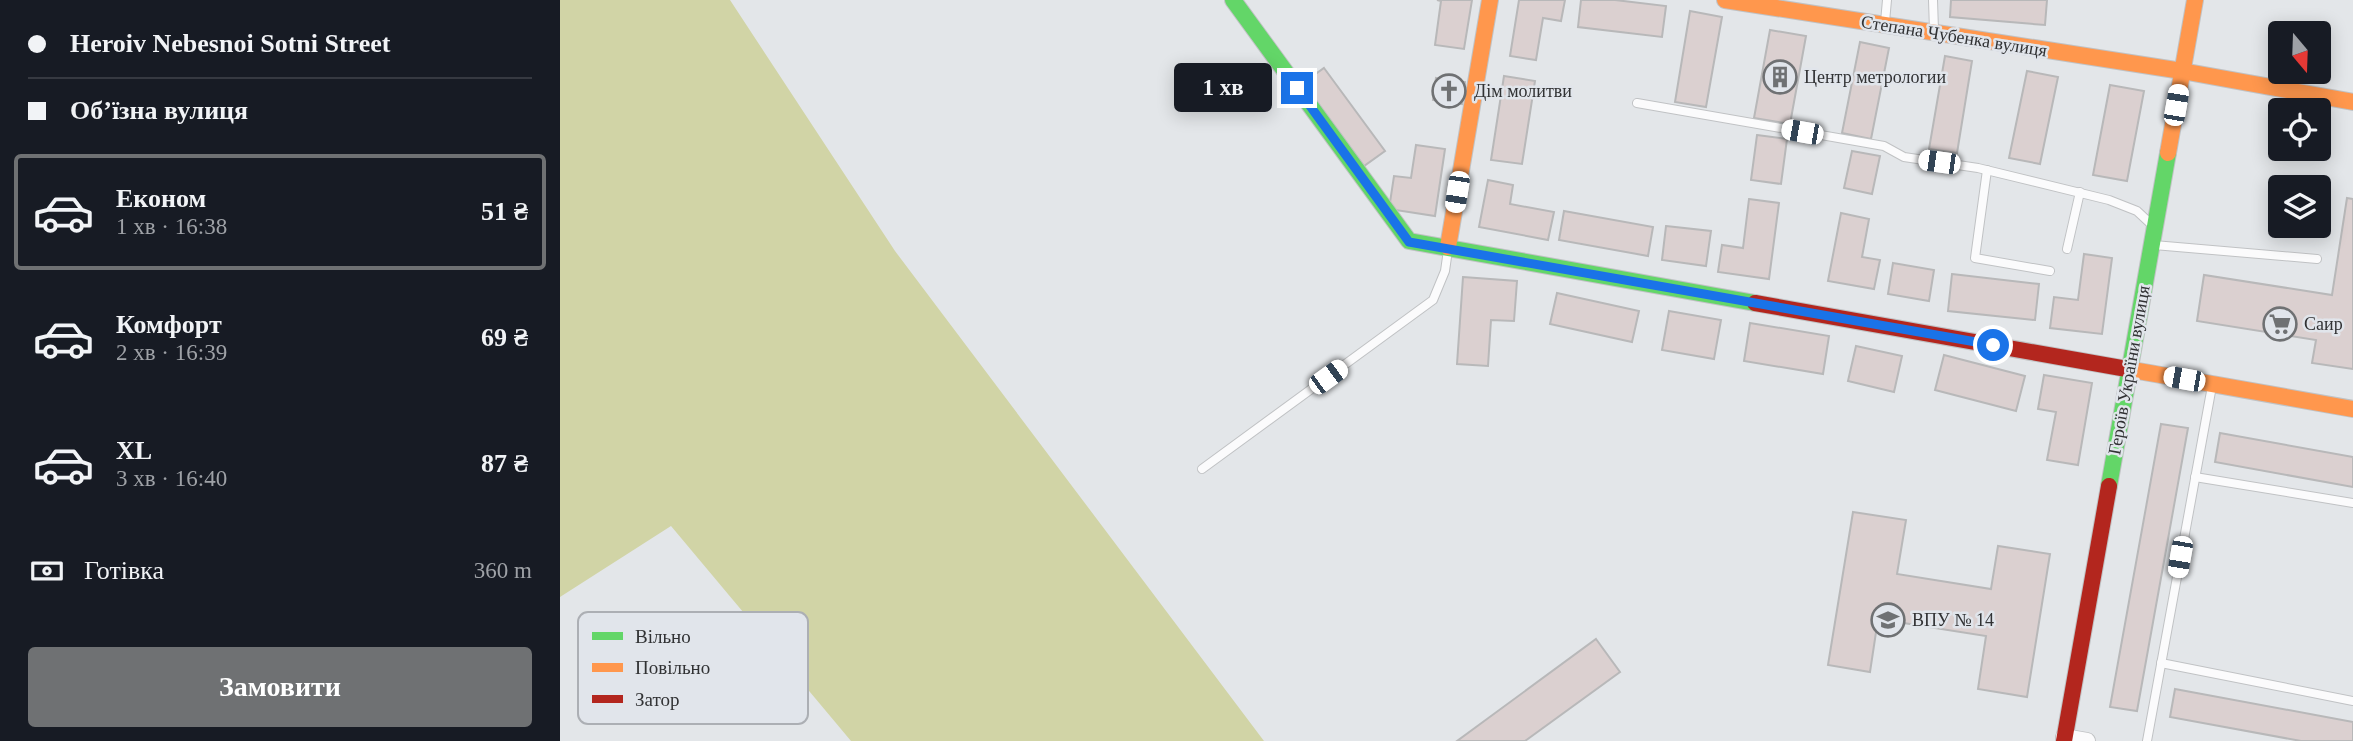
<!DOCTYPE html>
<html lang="uk">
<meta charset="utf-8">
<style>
body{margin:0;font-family:Georgia,serif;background:#242831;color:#f1f3f6;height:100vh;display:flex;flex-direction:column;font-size:26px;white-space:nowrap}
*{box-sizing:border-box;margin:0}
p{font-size:23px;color:#9ea1a6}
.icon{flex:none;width:38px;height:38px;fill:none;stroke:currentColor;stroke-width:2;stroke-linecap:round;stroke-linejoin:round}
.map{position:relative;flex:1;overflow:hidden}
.panel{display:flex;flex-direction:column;background:#171b24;width:560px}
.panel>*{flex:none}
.banner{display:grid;align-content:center;height:154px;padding:0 28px;background:#171b24}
.needle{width:46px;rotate:161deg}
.tools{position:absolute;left:1708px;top:21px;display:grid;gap:14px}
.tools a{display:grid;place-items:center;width:63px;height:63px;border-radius:7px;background:#171b24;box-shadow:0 4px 18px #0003;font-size:35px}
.end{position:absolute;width:32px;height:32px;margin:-16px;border:9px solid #1a73e8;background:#fff;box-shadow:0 0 0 4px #fff}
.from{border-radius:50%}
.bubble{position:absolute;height:49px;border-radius:7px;background:#171b24;box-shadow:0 4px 18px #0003;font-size:23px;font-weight:600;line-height:49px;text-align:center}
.car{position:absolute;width:21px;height:42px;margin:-21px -10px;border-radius:9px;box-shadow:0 0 5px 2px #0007;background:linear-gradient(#fff 24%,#345 0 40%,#fff 0 76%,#345 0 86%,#fff 0)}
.banner b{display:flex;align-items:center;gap:24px;height:66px;font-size:26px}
.banner b+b{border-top:2px solid #363941}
.banner i{width:18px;height:18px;background:#f1f3f6}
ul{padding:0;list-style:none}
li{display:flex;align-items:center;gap:21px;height:116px;margin:0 14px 10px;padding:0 14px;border:4px solid transparent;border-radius:7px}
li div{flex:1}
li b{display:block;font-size:26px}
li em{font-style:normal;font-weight:600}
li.current{border-color:#6f7173}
li>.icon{width:63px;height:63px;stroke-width:1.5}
.pay{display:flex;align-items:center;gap:18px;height:77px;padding:0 28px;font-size:26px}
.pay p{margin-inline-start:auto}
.action{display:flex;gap:14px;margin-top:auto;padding:14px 28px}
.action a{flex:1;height:80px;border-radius:7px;background:#6f7173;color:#fff;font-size:28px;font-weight:600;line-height:80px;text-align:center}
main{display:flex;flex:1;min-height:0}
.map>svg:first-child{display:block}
</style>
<main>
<section class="panel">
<div class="banner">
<b><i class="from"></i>Heroiv Nebesnoi Sotni Street</b>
<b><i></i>Об’їзна вулиця</b>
</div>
<ul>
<li class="current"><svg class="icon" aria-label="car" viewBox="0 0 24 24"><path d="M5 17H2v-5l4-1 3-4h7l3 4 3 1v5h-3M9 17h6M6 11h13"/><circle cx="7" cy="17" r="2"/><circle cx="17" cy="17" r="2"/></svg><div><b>Економ</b><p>1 хв · 16:38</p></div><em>51 ₴</em></li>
<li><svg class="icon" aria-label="car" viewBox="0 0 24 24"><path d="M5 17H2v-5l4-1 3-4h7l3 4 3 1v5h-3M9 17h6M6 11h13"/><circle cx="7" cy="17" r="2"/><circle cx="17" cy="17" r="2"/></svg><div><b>Комфорт</b><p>2 хв · 16:39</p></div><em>69 ₴</em></li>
<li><svg class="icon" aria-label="car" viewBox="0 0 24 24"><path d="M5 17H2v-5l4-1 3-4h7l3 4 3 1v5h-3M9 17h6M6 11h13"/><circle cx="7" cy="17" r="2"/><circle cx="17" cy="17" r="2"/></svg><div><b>XL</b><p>3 хв · 16:40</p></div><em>87 ₴</em></li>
</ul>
<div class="pay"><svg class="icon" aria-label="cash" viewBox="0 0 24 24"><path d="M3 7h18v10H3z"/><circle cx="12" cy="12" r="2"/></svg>Готівка<p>360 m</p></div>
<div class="action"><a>Замовити</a></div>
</section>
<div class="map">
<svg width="1793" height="741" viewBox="0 0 1793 741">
<rect width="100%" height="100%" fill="#e3e6e9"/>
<!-- green -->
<path fill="#d1d4a6" d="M0 0H170L335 251 704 741H291L111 526 0 597Z"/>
<!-- building -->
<g fill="#dbd0d0" stroke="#b8b8b9" stroke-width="2">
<path d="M877 0H912L904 49 875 45 881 1Z"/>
<path d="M959 0H1005L1001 21 983 18 976 60 950 56Z"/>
<path d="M1021 0H1055L1106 6 1102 37 1018 27Z"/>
<path d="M1391 0H1487L1485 25 1390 17Z"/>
<path d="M1130 11 1162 17 1146 107 1115 102Z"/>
<path d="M1210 30 1246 36 1230 124 1194 118Z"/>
<path d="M1300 42 1329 48 1311 139 1282 133Z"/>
<path d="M1385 56 1412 61 1397 153 1369 149Z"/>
<path d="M764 68 825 151 804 166 743 83Z"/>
<path d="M1467 71 1498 77 1480 164 1449 158Z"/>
<path d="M944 76 975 81 962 164 931 160Z"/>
<path d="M876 78 905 82 902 104 873 100Z"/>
<path d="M1550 85 1584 91 1567 181 1533 175Z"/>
<path d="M1197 135 1227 139 1221 184 1191 180Z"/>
<path d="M856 145 885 149 875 216 829 209 834 176 851 178Z"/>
<path d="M1292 151 1320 156 1312 194 1284 188Z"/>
<path d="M928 180 953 185 950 204 994 212 988 240 919 227Z"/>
<path d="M1787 198 1793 199V369L1752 363 1756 340 1637 321 1644 275 1772 295Z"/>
<path d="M1189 199 1219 203 1209 279 1158 272 1162 245 1183 248Z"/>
<path d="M1004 211 1093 227 1088 256 999 240Z"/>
<path d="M1281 213 1309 219 1302 257 1320 260 1314 289 1268 281Z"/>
<path d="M1106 226 1151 231 1146 266 1102 260Z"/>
<path d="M1524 254 1552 258 1542 334 1490 328 1494 297 1518 300Z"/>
<path d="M1333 263 1374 270 1369 301 1328 294Z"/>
<path d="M1392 274 1479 284 1475 320 1388 311Z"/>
<path d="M903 277 957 281 954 321 931 320 928 366 897 364Z"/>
<path d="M997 293 1079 311 1072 342 990 324Z"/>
<path d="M1109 311 1161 320 1154 359 1102 350Z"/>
<path d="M1190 323 1269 336 1263 374 1184 361Z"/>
<path d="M1296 346 1342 356 1334 392 1288 381Z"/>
<path d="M1384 355 1465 376 1456 411 1375 390Z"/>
<path d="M1484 375 1532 383 1518 465 1487 460 1496 412 1478 409Z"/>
<path d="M1601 424 1628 428 1577 711 1550 707Z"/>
<path d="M1660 433 1793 457V487L1655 462Z"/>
<path d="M1293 512 1346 520 1337 574 1431 589 1438 546 1490 554 1467 697 1418 689 1426 636 1318 619 1310 672 1268 665Z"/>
<path d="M1036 639 1060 672 965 741H897Z"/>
<path d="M1615 689 1793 722V741H1741L1610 717Z"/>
</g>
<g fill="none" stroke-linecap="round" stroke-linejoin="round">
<defs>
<g id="lane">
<path d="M1373 0 1374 30"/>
<path d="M1325 22 1327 0"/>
<path d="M1077 103 1324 146 1344 157 1418 168 1549 200 1577 211 1592 225"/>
<path d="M1427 170 1415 258 1490 271"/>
<path d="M1594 245 1757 259"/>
<path d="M1507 249 1520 192"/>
<path d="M642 469 873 300 885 271 888 250"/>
<path d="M1635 477 1793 503"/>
<path d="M1601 663 1793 701"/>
<path d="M1587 741 1652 386"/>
</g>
<path id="street" d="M1504 737 1527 741"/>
<g id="fast">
<path d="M673 0 849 241 1195 303"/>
<path d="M1549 486 1608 153"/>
</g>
<g id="slow">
<path d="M1165 0 1622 71 1793 102"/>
<path d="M1608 153 1635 0"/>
<path d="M888 247 930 0"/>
<path d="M1567 369 1793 409"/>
</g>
<g id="jam">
<path d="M1195 303 1567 369"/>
<path d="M1504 741 1549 486"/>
</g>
</defs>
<!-- lane casing -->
<use href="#lane" stroke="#c0c2c4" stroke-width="10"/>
<!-- street casing -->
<use href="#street" stroke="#c0c2c4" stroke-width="18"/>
<!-- fast casing -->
<use href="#fast" stroke="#c0c2c4" stroke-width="18"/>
<!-- slow casing -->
<use href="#slow" stroke="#c0c2c4" stroke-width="18"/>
<!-- jam casing -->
<use href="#jam" stroke="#c0c2c4" stroke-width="18"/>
<!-- lane -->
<use href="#lane" stroke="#fbfbfc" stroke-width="8"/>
<!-- street -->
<use href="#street" stroke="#fbfbfc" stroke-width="16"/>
<!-- fast -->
<use href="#fast" stroke="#63d668" stroke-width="16"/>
<!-- slow -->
<use href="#slow" stroke="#ff974d" stroke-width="16"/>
<!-- jam -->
<use href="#jam" stroke="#b3261e" stroke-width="16"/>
</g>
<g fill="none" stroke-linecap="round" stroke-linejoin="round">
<!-- route -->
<path stroke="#1a73e8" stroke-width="9" d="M737 88 849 242 1433 345"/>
</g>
<!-- icons -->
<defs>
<symbol id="building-ring" viewBox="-11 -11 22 22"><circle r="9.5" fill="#e1e5eb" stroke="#6f7173" stroke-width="1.5"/><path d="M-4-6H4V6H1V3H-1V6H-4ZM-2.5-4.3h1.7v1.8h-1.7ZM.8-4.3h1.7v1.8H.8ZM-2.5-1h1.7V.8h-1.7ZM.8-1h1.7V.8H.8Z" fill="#6f7173"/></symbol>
<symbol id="church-ring" viewBox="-11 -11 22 22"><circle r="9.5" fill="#e1e5eb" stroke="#6f7173" stroke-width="1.5"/><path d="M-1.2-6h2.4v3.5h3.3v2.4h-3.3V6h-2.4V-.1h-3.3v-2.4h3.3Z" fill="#6f7173"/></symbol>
<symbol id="supermarket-ring" viewBox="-11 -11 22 22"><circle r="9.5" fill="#e1e5eb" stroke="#6f7173" stroke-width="1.5"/><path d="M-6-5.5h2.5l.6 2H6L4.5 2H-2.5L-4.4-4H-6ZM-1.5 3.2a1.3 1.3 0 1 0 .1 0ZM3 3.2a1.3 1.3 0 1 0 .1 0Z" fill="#6f7173"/></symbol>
<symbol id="university-ring" viewBox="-11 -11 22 22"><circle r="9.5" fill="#e1e5eb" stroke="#6f7173" stroke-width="1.5"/><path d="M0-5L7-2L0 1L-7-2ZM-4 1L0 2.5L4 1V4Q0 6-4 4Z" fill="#6f7173"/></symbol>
</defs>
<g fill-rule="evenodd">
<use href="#building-ring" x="1201" y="58" width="38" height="38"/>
<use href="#church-ring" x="870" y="72" width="38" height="38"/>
<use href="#supermarket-ring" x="1701" y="305" width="38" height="38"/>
<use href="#university-ring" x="1309" y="601" width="38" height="38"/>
</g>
<g text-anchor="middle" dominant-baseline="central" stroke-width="5" stroke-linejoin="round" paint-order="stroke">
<!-- street labels -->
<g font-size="18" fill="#313234" stroke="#e1e5eb">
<text transform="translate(1394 36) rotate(9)">Степана Чубенка вулиця</text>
<text transform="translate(1569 370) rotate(-80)">Героїв України вулиця</text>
</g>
<!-- poi labels -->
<g font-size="18" fill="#313234" stroke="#e1e5eb" text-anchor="start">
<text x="1244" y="77">Центр метрологии</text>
<text x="914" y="91">Дім молитви</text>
<text x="1744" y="324">Саир</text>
<text x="1352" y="620">ВПУ № 14</text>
</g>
</g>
<!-- legend -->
<rect x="18" y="612" width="230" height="112" rx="10" fill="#e1e5eb" stroke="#acafb4" stroke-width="2"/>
<rect x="32" y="632" width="31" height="8" fill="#63d668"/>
<rect x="32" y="663" width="31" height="9" fill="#ff974d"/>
<rect x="32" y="695" width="31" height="8" fill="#b3261e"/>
<g font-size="19" fill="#313234">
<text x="75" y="643">Вільно</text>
<text x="75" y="674">Повільно</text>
<text x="75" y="706">Затор</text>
</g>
</svg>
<div class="tools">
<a><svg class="needle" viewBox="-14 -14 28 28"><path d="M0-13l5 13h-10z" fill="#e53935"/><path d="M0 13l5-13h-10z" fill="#9ea1a6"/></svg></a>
<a><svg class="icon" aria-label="locate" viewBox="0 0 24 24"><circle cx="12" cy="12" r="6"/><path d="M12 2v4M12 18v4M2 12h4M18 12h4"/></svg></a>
<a><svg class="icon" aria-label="layers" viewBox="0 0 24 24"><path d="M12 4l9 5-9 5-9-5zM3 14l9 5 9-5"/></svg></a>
</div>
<i class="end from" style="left:1433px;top:345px"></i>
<i class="end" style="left:737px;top:88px"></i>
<div class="bubble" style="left:614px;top:63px;width:98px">1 хв</div>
<i class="car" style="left:1616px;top:105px;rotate:10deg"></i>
<i class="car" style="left:1242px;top:132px;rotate:280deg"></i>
<i class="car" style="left:1379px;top:162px;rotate:278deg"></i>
<i class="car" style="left:897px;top:192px;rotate:189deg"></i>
<i class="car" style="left:768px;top:377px;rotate:54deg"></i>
<i class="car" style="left:1624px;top:379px;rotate:280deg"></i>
<i class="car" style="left:1620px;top:557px;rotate:190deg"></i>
</div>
</main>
